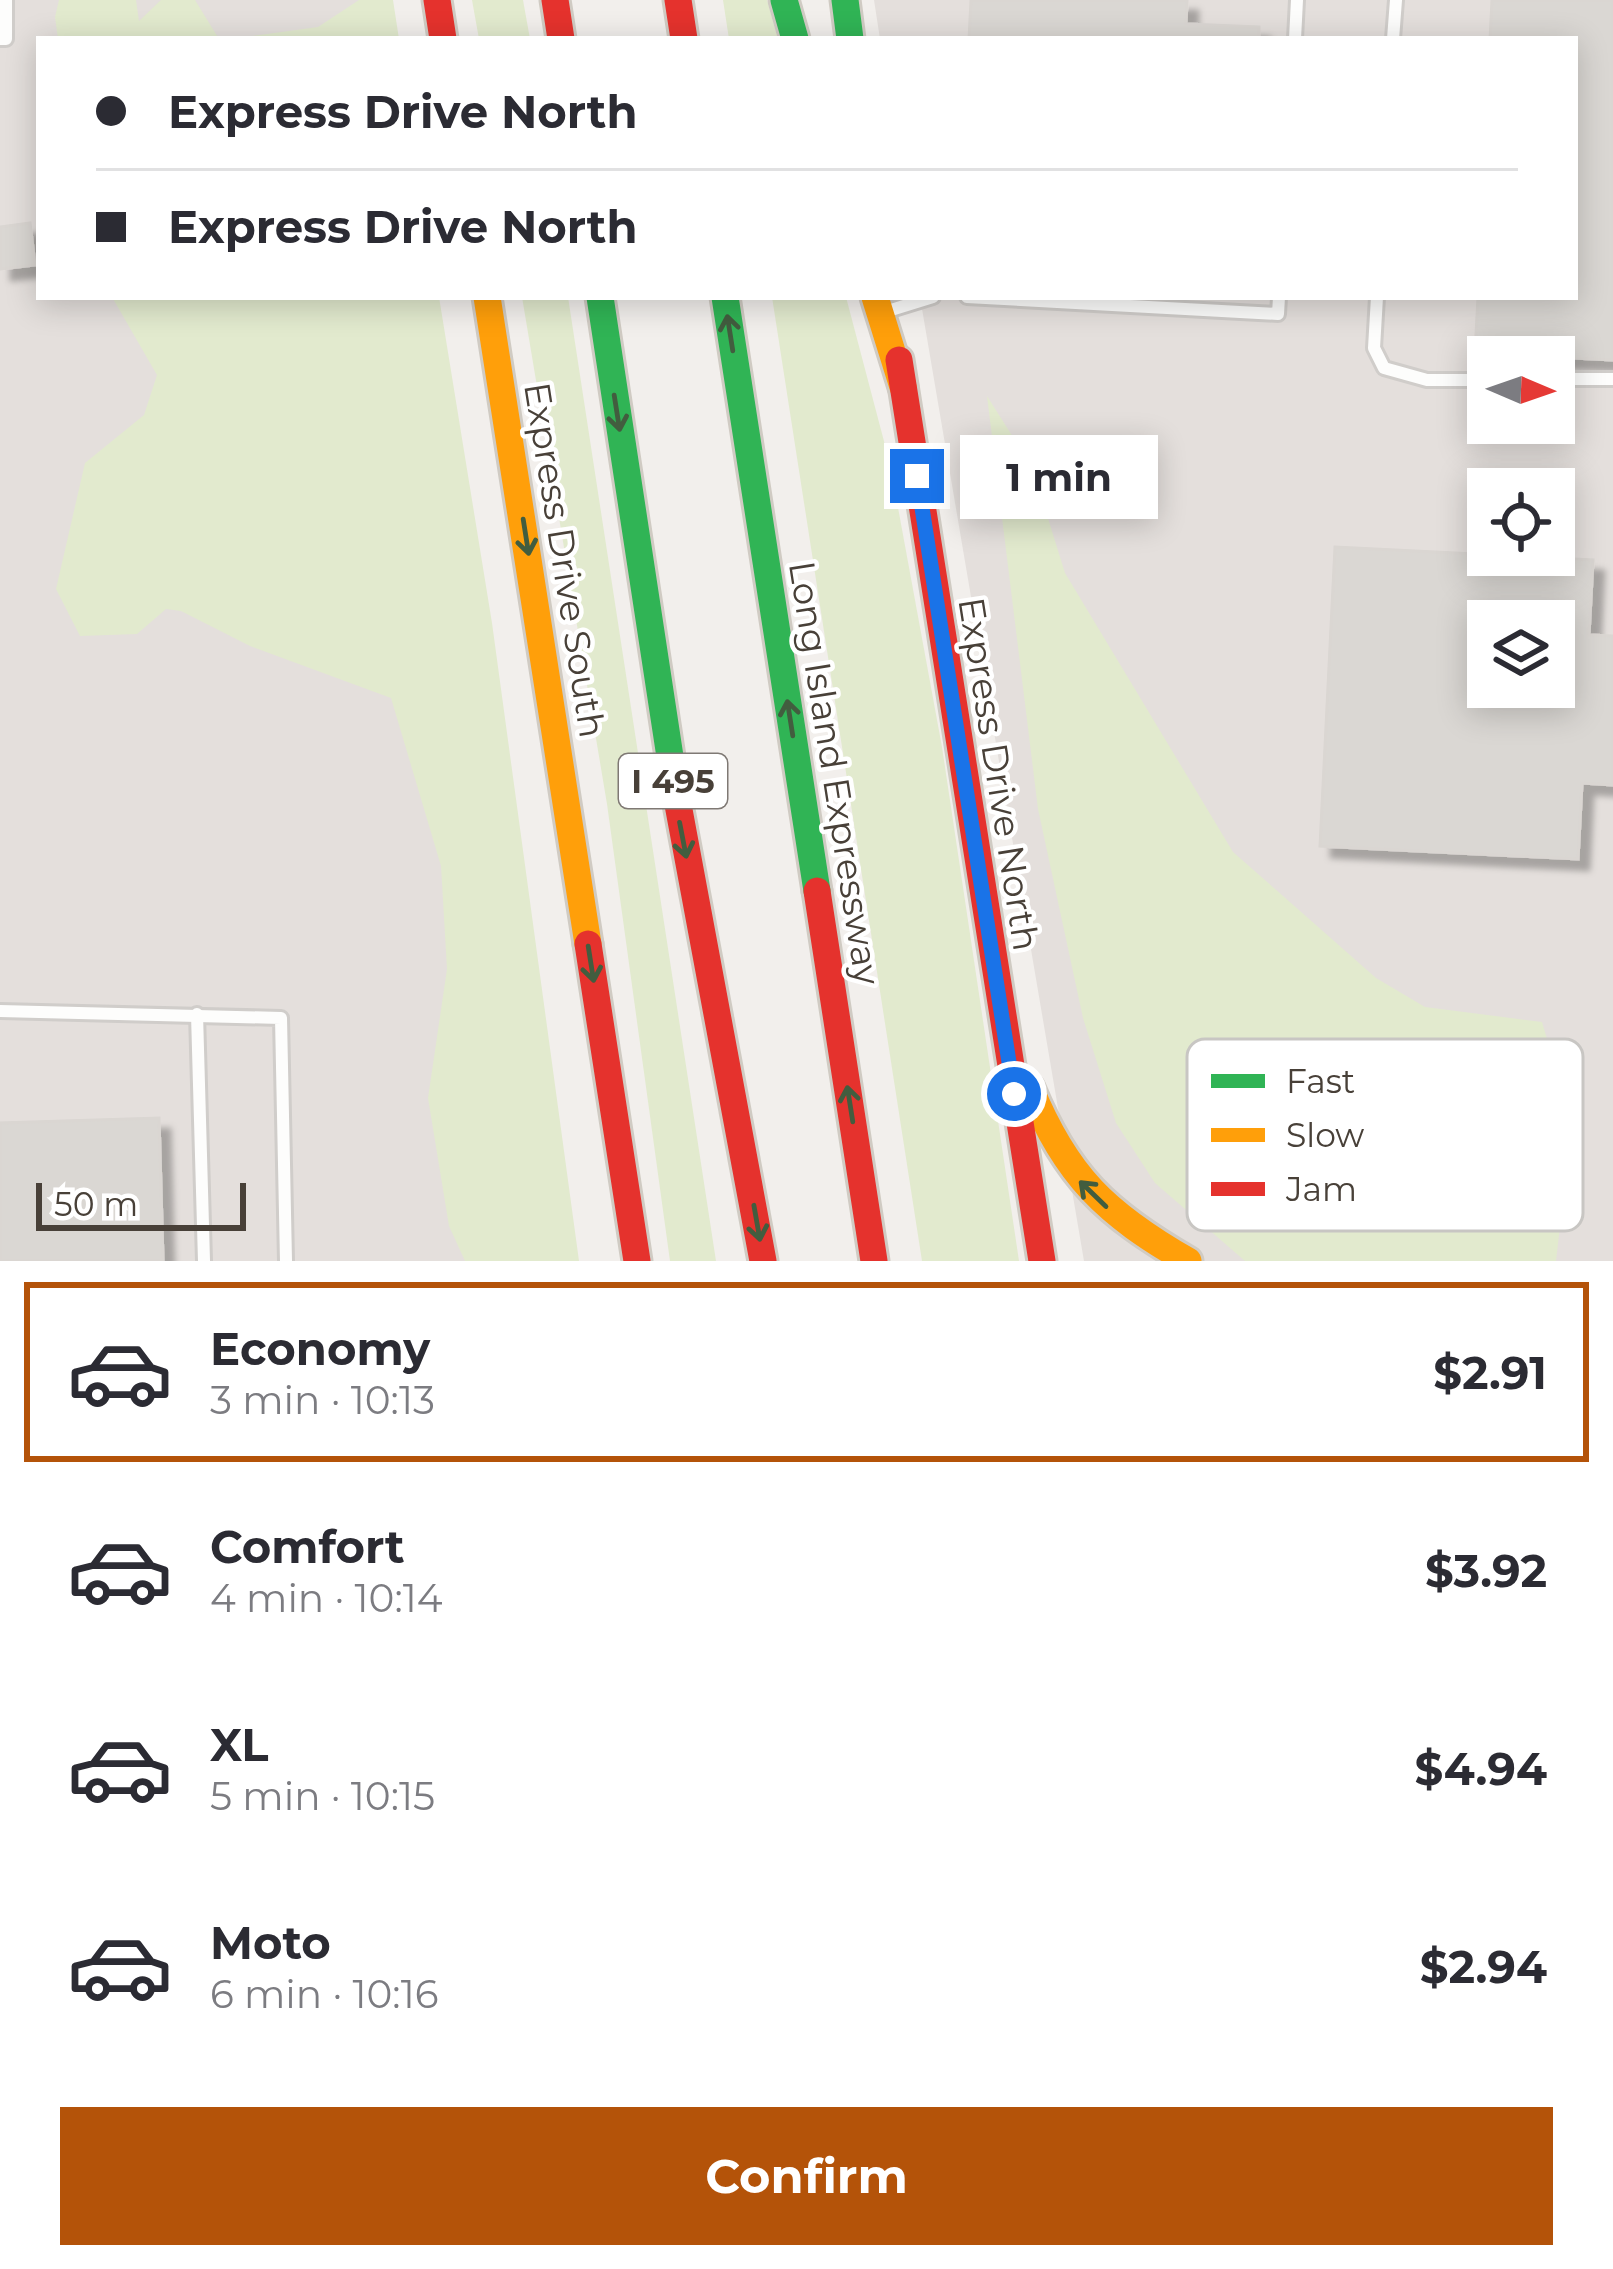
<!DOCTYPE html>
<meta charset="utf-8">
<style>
body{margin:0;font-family:Montserrat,sans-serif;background:#f2f2f3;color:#2b2b33;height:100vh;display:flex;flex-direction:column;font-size:45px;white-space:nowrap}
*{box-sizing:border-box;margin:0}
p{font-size:39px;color:#7c7c81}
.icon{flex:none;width:66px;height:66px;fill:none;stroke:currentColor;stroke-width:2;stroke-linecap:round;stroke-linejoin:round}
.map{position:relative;height:1261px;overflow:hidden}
.sheet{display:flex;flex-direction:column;background:#fff;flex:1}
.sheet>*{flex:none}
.banner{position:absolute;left:36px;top:36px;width:1542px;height:264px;border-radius:0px;box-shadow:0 6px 30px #0003;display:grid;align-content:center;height:264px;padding:0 60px;background:#fff}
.needle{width:78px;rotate:92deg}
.tools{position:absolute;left:1467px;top:336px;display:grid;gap:24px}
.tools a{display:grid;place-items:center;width:108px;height:108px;border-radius:0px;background:#fff;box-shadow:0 6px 30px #0003;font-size:60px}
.scale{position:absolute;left:36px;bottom:30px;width:210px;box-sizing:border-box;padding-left:12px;border:6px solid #484038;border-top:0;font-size:33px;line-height:42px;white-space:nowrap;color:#484038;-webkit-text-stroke:9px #fff;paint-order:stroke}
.end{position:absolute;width:54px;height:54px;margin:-27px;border:15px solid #1a73e8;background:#fff;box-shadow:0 0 0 6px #fff}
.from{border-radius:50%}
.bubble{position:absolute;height:84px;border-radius:0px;background:#fff;box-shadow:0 6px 30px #0003;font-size:39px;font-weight:700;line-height:84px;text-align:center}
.banner b{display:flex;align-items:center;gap:42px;height:114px;font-size:45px}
.banner b+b{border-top:3px solid #e1e1e2}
.banner i{width:30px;height:30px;background:#2b2b33}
ul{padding:21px 0 0;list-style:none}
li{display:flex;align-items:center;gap:36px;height:180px;margin:0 24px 18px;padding:0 36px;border:6px solid transparent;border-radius:0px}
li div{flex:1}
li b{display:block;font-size:45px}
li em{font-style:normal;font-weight:700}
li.selected{border-color:#b45309}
li>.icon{width:108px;height:108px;stroke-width:1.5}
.primary-button{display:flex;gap:24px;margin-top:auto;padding:24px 60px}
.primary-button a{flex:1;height:138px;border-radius:0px;background:#b45309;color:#fff;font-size:48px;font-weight:700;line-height:138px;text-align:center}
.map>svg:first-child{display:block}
</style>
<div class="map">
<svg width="1613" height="1261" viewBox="0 0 1613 1261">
<defs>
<filter id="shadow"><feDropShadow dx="11" dy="11" stdDeviation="3" flood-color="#0004"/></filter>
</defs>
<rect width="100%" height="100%" fill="#f2efec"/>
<!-- industrial -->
<g fill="#e4dfdc" fill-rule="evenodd">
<path d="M0 0H367L373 39H39V297H413L560 1261H0Z"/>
<path d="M874 0H1613V1261H1084L920 297H1575V39H880ZM1488 357H1554V423H1488ZM1488 489H1554V555H1488ZM1488 621H1554V687H1488Z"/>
</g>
<!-- green -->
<g fill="#e2eace">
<path d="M59 0H136L139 21 161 0H195L219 39H58L55 17Z"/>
<path d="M359 0H393L399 39H231L318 27Z"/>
<path d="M472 0H523L530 39H479Z"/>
<path d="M723 0H767L778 39H729Z"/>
<path d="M112 297H439L492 623 579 1261H465L449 1226 428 1098 447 969 441 866 391 698 250 646 181 611 166 609 137 634 80 636 56 589 85 463 144 415 157 375Z"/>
<path d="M522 297H568L716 1261H670L607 804Z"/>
<path d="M772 297H846L890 464 942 747 1019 1261H922Z"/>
<path d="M987 396 1032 467 1065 573 1233 852 1376 978 1425 1007 1542 1022 1572 1123 1556 1261H1245L1155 1183 1116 1123 1083 1018 1038 809Z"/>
</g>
<!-- building -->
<g fill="#dad7d3" stroke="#dad6d2" stroke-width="3" fill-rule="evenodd" filter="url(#shadow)">
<path d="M971 0H1187L1186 24 1259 27V39H969Z"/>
<path d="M1492 0H1613V360L1475 353 1478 297H1575V39H1490Z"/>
<path d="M30 223 35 265 0 269V227Z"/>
<path d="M1335 547 1593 560 1589 635 1613 636V785L1582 783 1578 859 1320 846ZM1488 621H1554V687H1488Z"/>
<path d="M159 1118 163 1261H0V1123Z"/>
</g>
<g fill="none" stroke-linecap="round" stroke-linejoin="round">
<defs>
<g id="lane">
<path d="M0 39H6V0"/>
<path d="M1295 39 1297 0"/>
<path d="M1393 39 1396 0"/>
<path d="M967 297 1278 314 1279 297"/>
<path d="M1377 297 1374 348 1384 368 1427 380H1488"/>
<path d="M891 310 933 297"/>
<path d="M1554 379H1613"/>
<path d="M0 1011 281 1018 286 1261"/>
<path d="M197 1014 204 1261"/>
</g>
<g id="fast">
<path d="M784 0 795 39"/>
<path d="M845 0 850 39"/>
<path d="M600 297 674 783"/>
<path d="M725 297 817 891"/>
</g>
<g id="slow">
<path d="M487 297 588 944"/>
<path d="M875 297 903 387"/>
<path d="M1030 1088C1066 1176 1106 1214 1188 1261"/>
</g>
<g id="jam">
<path d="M437 0 443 39"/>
<path d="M555 0 561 39"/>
<path d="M678 0 684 39"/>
<path d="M899 360 1042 1261"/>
<path d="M674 783 763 1261"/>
<path d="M817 891 874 1261"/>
<path d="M588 944 637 1261"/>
</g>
</defs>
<!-- lane casing -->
<use href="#lane" stroke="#d0cdca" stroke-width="18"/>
<!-- fast casing -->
<use href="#fast" stroke="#d0cbc3" stroke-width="33"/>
<!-- slow casing -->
<use href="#slow" stroke="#d0cbc3" stroke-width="33"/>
<!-- jam casing -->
<use href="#jam" stroke="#d0cbc3" stroke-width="33"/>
<!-- lane -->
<use href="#lane" stroke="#fdfdfc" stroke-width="12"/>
<!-- fast -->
<use href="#fast" stroke="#30b455" stroke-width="27"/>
<!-- slow -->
<use href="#slow" stroke="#ff9f0a" stroke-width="27"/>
<!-- jam -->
<use href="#jam" stroke="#e5322d" stroke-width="27"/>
</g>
<!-- one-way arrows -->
<defs><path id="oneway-shaft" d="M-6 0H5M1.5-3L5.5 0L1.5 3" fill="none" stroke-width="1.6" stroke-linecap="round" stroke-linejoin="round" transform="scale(3)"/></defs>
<g stroke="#425d3f">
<use href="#oneway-shaft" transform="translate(730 333) rotate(-99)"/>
<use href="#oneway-shaft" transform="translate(617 413) rotate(81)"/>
<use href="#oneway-shaft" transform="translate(526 537) rotate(81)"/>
<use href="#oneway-shaft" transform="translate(790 718) rotate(-99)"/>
<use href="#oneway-shaft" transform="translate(683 840) rotate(79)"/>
<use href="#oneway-shaft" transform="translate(591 964) rotate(81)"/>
<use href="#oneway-shaft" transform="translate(850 1104) rotate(-99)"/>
<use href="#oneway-shaft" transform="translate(1093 1194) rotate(-136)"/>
<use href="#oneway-shaft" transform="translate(757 1223) rotate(80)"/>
</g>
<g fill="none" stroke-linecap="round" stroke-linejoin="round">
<!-- route -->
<path stroke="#1a73e8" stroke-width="15" d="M917 476 1014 1094"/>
</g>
<g text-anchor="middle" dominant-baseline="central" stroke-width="9" stroke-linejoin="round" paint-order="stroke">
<!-- shield labels -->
<rect fill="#fff" stroke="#7f7974" stroke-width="3" x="619" y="754" width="108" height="54" rx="9"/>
<g font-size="33" font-weight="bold" fill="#484038">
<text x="673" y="781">I 495</text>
</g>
<!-- street labels -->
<g font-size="36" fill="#484038" stroke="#fff">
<text transform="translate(565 560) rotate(81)">Express Drive South</text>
<text transform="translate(835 773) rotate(81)">Long Island Expressway</text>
<text transform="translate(999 774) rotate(81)">Express Drive North</text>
</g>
</g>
<!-- legend -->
<rect x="1187" y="1039" width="396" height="192" rx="18" fill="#fff" stroke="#c8c6c3" stroke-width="3"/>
<rect x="1211" y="1074" width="54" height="14" fill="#30b455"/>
<rect x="1211" y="1128" width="54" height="14" fill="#ff9f0a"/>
<rect x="1211" y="1182" width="54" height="14" fill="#e5322d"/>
<g font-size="33" fill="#484038">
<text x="1286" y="1093">Fast</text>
<text x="1286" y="1147">Slow</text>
<text x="1286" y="1201">Jam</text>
</g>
</svg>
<div class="tools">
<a><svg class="needle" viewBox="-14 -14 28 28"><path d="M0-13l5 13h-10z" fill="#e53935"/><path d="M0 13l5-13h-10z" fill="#7c7c81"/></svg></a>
<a><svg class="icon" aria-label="locate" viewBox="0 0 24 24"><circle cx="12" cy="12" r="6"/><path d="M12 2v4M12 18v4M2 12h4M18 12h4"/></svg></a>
<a><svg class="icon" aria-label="layers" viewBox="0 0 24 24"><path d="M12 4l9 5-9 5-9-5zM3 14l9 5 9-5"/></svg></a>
</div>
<div class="scale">50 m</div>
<i class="end from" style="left:1014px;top:1094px"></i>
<i class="end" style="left:917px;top:476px"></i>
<div class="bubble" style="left:960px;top:435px;width:198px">1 min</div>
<div class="banner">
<b><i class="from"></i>Express Drive North</b>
<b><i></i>Express Drive North</b>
</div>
</div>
<section class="sheet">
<ul>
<li class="selected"><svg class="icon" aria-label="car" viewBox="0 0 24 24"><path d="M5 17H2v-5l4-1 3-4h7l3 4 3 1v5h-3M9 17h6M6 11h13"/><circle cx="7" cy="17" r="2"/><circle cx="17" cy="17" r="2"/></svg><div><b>Economy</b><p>3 min · 10:13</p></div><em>$2.91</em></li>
<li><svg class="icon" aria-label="car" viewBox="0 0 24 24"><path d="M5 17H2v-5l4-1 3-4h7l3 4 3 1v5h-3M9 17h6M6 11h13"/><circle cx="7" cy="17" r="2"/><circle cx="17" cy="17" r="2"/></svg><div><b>Comfort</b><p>4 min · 10:14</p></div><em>$3.92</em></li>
<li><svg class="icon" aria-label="car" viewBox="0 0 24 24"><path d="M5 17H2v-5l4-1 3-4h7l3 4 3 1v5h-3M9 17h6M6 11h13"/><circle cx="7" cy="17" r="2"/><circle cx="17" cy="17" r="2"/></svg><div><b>XL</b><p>5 min · 10:15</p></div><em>$4.94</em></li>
<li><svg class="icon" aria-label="car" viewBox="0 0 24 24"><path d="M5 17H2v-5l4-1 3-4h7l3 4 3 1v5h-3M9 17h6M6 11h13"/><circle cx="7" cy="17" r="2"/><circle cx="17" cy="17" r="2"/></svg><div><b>Moto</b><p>6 min · 10:16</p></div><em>$2.94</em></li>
</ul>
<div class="primary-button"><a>Confirm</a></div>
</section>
